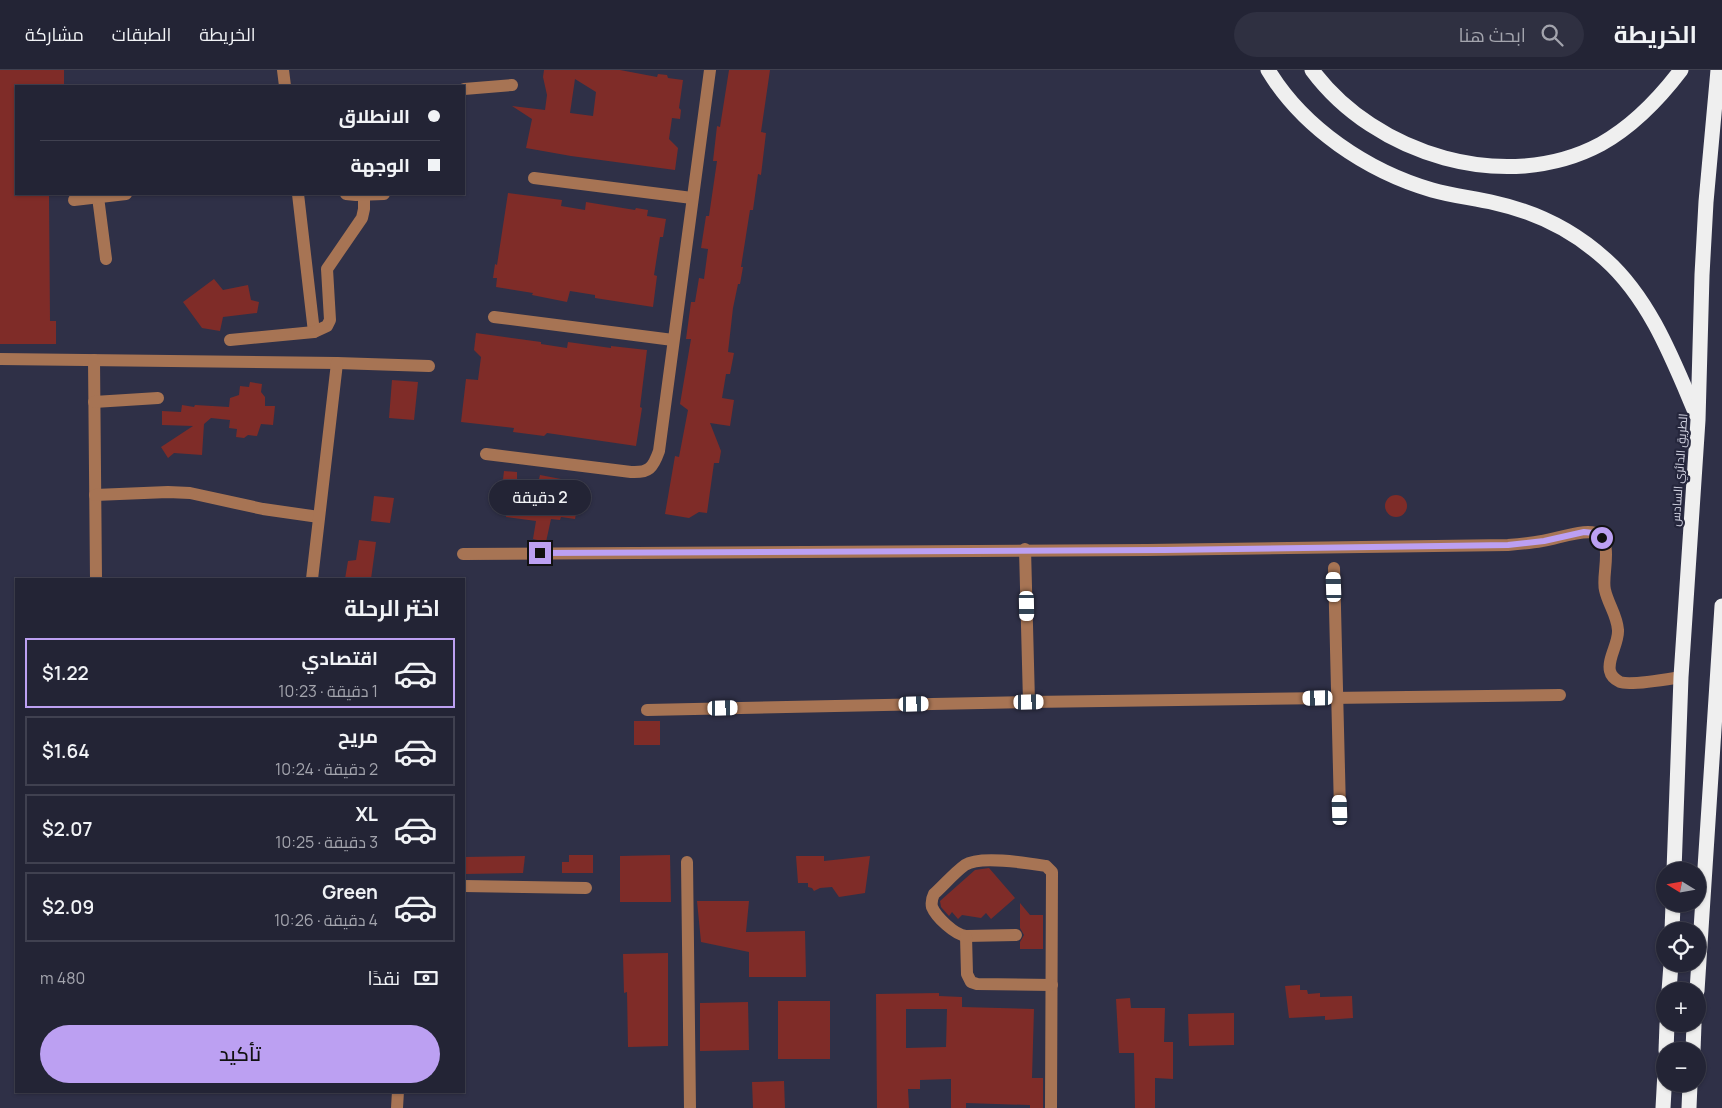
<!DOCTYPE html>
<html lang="ar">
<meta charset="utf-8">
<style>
body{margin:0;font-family:Manrope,Cairo,sans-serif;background:#2f3041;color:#f1f3f6;direction:rtl;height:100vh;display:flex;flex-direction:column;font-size:19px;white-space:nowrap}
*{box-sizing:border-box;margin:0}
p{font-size:16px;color:#a3a4ad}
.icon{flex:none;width:28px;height:28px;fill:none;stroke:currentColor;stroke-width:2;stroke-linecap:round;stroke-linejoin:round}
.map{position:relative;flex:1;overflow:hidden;direction:ltr}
.side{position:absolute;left:15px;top:508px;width:450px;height:515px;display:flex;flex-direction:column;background:#232435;border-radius:0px;box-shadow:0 1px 4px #0004,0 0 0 1px #404150;direction:rtl}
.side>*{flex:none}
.top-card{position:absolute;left:15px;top:15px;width:450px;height:110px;border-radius:0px;box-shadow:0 1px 4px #0004,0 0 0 1px #404150;direction:rtl;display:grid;align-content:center;height:110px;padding:0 25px;background:#232435}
.needle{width:32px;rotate:281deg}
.fabs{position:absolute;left:1656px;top:792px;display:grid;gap:10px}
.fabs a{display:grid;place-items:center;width:50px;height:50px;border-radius:50%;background:#232435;box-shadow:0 1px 4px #0004,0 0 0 1px #404150;font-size:25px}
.end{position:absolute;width:22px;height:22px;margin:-11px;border:6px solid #bca0f2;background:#111;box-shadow:0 0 0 2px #111}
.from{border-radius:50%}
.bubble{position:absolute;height:35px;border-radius:18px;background:#232435;box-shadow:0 1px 4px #0004,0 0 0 1px #404150;font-size:16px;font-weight:600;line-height:35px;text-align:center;direction:rtl}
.car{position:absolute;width:15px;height:30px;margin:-15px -8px;border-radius:6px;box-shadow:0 0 4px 1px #0007;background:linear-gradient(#fff 24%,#345 0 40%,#fff 0 76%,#345 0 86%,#fff 0)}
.top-card b{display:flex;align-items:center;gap:18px;height:48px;font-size:19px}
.top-card b+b{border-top:1px solid #404150}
.top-card i{width:12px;height:12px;background:#f1f3f6}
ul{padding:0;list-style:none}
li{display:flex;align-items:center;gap:15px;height:70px;margin:0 10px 8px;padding:0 15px;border:2px solid #404150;border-radius:0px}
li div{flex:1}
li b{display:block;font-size:19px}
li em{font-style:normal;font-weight:600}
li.on{border-color:#bca0f2}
li>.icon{width:45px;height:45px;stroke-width:1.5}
h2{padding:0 25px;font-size:22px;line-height:60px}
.pay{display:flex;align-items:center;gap:12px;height:55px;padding:0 25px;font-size:19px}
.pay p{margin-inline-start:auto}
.cta{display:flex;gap:10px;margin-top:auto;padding:10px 25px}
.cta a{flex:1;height:58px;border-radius:30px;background:#bca0f2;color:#111;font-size:20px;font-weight:600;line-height:58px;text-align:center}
header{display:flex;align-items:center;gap:30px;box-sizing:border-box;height:70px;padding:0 25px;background:#232435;border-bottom:1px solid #404150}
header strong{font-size:24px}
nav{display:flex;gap:28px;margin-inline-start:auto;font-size:18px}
.search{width:350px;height:45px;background:#2f3041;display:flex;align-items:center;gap:12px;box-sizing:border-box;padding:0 18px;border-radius:28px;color:#a3a4ad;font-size:19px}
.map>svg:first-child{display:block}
</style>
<header>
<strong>الخريطة</strong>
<div class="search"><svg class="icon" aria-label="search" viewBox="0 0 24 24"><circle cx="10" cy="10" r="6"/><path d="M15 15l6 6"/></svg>ابحث هنا</div>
<nav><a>الخريطة</a><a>الطبقات</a><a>مشاركة</a></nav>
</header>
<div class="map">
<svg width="1722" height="1038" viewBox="0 0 1722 1038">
<rect width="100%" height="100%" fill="#2f3047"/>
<!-- building -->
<g fill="#7f2c28" fill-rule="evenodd">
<path d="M0 0H64V16H16V124H49L50 251H56V274H0Z"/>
<path d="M544 0H620L657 7 658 4 667 5 668 8 683 10 679 38 681 40 680 49 672 48 669 69 678 78 675 100 571 86 526 78 532 49 512 36 545 40 547 25 543 7ZM575 9 596 22 593 46 570 43Z"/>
<path d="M729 0H770L761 62 766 63 761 105 758 104 753 140H750L741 197H743L740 214H738L733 238 728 282 734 283 730 304H726L722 328 734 330 730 356 710 353 721 381 719 393H714L707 443 699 442 689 448 665 444 675 386 679 387 688 340 680 334 691 269H686L691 232H695L699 208 704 209 708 179 701 178 706 146H709L717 91H713L717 56 720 57Z"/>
<path d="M508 123 562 130 561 136 585 140 586 132 635 140 636 138 648 140 647 146 666 149 663 167H660L654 205 657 206 653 237 595 228V225L570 221 567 232 532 225 533 223 496 217 497 208H493L495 194 497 195Z"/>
<path d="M214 209 223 220 248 215 251 230 259 232 257 243 223 247 220 261 202 258 183 232Z"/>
<path d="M476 263 541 272V274L567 278 568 272 611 278V276L647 280 640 337 642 338 636 376 547 363 544 366 513 362 514 358 461 352 466 309 478 310 481 287 474 280Z"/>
<path d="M392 310 418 312 414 350 389 348Z"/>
<path d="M250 312 262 314 261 322 265 327V336H275L273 355 261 354 257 366 248 365 244 368 236 367 237 359 229 358 230 350 211 348 204 354 202 385 174 383 168 388 161 377 193 356 162 355V341L181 342 182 335 194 337 195 335 229 337 230 328 239 325 240 316 249 317Z"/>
<path d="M504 401 517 402V411L538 413 540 405 582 413 575 449 561 447 560 450 551 449 546 472 533 469 536 451 506 447 507 440 495 442 497 417 502 418Z"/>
<circle cx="1396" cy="436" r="11"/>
<path d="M374 426 394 428 390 453 371 451Z"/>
<path d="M359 470 376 472 371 509H345L348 491 356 490Z"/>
<rect x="634" y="651" width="26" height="24"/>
<path d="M569 785H593V803H562V792H569Z"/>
<path d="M670 785 671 832H620V786Z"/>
<path d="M525 786 523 803 464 804V787Z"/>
<path d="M796 786H824V791L870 786 865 823 839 827 832 817 820 818 814 821 812 818 808 817V813H798Z"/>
<path d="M989 798 1015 828 991 849 986 843 981 848 962 845 958 849 952 842 949 846 941 837 940 831 975 800Z"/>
<path d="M697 831H749L746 862 805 861 806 907H749V882L701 872Z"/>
<path d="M1020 833 1030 845H1043V879H1020V872L1024 865 1020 858Z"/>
<path d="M668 883V976L628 977 627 922 624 923 623 884Z"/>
<path d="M1300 915V920H1307L1308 924 1320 923V927L1352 926 1353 948 1325 950V946L1289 948 1285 916Z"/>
<path d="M939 923V926L962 927V937L1034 939 1032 1008H1043V1038H1030V1035L966 1033V1038H951V1009L920 1010V1019H908L909 1038H877L876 924ZM906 939H947L946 977 906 978Z"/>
<path d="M1130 928 1131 938H1165L1164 972H1173V1009L1155 1008V1038H1135L1134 983H1119L1116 929Z"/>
<rect x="778" y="931" width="52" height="58"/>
<path d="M748 932 749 980 700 981V933Z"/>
<path d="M1234 943V975L1189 976 1188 944Z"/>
<path d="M784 1011 785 1038H753L752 1012Z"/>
</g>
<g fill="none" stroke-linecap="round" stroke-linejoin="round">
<!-- minor -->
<g stroke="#a77454" stroke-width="12">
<path d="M283 0 285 16"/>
<path d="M464 19 512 15"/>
<path d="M534 108 692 128"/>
<path d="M298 124 314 262"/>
<path d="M346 124 356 125 384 124"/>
<path d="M98 127 106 189"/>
<path d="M74 130 126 124"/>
<path d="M494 247 673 270"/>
<path d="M230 270 314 262 327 256 330 250 327 199 362 148 364 139V125"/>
<path d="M0 289 337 293 429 296"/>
<path d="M94 290 96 509"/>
<path d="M94 332 158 328"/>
<path d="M486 384 631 402C649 403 653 398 659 381L710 0"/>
<path d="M95 425 168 422 190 423 263 439 319 447"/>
<path d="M1025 479 1029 632"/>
<path d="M463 484 1147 480 1508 475C1520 474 1531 473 1542 471 1556 469 1583 459 1595 463 1615 471 1601 505 1605 520 1608 534 1617 545 1618 560 1619 573 1607 589 1610 601 1611 606 1616 610 1620 612 1630 616 1668 609 1681 607"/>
<path d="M1334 498 1340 740"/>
<path d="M312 509 337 293"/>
<path d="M647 640 1029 632 1560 625"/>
<path d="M687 792 690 1038"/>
<path d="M464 816 586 818"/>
<path d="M1016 865 966 866C955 865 936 847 932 837 931 832 932 828 934 824 944 815 954 803 965 795 980 785 1027 793 1046 796L1052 802 1051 1038"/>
<path d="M966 866 967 904 971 912 977 914 1052 915"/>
<path d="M397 1038 398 1021"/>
</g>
<!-- highway -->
<g stroke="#efefef" stroke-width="15">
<path d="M1268 0C1303 58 1367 101 1432 120 1453 126 1474 128 1495 133 1536 142 1574 161 1605 189 1650 229 1673 290 1696 344"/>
<path d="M1312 0C1375 85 1506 125 1601 74 1633 56 1659 29 1681 0"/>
<path d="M1674 801 1681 607 1698 350 1702 205 1706 132 1718 0"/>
<path d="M1672 861 1673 834"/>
<path d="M1669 921 1671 894"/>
<path d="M1697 921 1722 536"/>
<path d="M1666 981 1667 954"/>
<path d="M1693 981 1694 954"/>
<path d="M1663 1038 1665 1002"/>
<path d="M1689 1038 1690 1014"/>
</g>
</g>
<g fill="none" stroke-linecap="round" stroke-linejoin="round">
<!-- route -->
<path stroke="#bca0f2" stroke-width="6" d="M540 483 1165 480 1508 475 1544 471 1584 462 1594 463 1602 468"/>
</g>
<g text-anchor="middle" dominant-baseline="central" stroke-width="4.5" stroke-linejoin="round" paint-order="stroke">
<!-- street labels -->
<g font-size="12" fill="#d4d5e4" stroke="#25263c">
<text transform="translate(1679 400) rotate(-86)">الطريق الدائري السادس</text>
</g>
</g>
</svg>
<div class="fabs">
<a><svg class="needle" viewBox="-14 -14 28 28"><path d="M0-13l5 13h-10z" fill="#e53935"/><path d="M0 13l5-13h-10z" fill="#a3a4ad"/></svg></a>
<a><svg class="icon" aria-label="locate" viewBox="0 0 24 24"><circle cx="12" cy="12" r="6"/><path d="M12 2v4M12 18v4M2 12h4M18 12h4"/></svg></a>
<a>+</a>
<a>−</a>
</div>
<i class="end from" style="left:1602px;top:468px"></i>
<i class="end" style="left:540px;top:483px"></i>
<div class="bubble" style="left:489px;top:410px;width:102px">2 دقيقة</div>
<i class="car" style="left:1334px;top:517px;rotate:358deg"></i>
<i class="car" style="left:1027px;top:536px;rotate:179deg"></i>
<i class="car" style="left:1318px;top:628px;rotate:269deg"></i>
<i class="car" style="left:1029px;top:632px;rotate:89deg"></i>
<i class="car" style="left:914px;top:634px;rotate:89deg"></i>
<i class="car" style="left:723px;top:638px;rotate:89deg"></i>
<i class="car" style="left:1340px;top:740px;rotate:358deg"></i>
<div class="top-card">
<b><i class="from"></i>الانطلاق</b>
<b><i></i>الوجهة</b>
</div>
<section class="side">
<h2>اختر الرحلة</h2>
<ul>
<li class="on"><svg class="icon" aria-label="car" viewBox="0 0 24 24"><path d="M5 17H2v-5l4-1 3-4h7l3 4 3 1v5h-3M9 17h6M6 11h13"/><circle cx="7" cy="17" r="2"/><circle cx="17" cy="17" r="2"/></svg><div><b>اقتصادي</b><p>1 دقيقة · 10:23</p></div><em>$1.22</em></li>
<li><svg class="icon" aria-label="car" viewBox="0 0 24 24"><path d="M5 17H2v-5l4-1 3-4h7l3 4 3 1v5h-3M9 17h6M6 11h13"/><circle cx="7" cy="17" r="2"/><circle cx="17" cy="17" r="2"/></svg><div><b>مريح</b><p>2 دقيقة · 10:24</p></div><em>$1.64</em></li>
<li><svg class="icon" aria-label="car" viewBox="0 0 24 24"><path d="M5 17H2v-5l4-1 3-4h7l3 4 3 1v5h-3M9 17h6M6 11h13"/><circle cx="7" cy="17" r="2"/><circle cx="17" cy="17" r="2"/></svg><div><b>XL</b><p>3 دقيقة · 10:25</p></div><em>$2.07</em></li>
<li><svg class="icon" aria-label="car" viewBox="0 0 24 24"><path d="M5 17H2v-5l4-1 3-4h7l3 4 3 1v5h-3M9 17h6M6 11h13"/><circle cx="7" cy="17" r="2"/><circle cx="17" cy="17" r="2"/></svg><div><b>Green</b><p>4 دقيقة · 10:26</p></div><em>$2.09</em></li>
</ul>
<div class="pay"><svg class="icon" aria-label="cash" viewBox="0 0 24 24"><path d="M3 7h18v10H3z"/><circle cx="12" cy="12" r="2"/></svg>نقدًا<p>480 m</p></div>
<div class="cta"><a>تأكيد</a></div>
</section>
</div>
